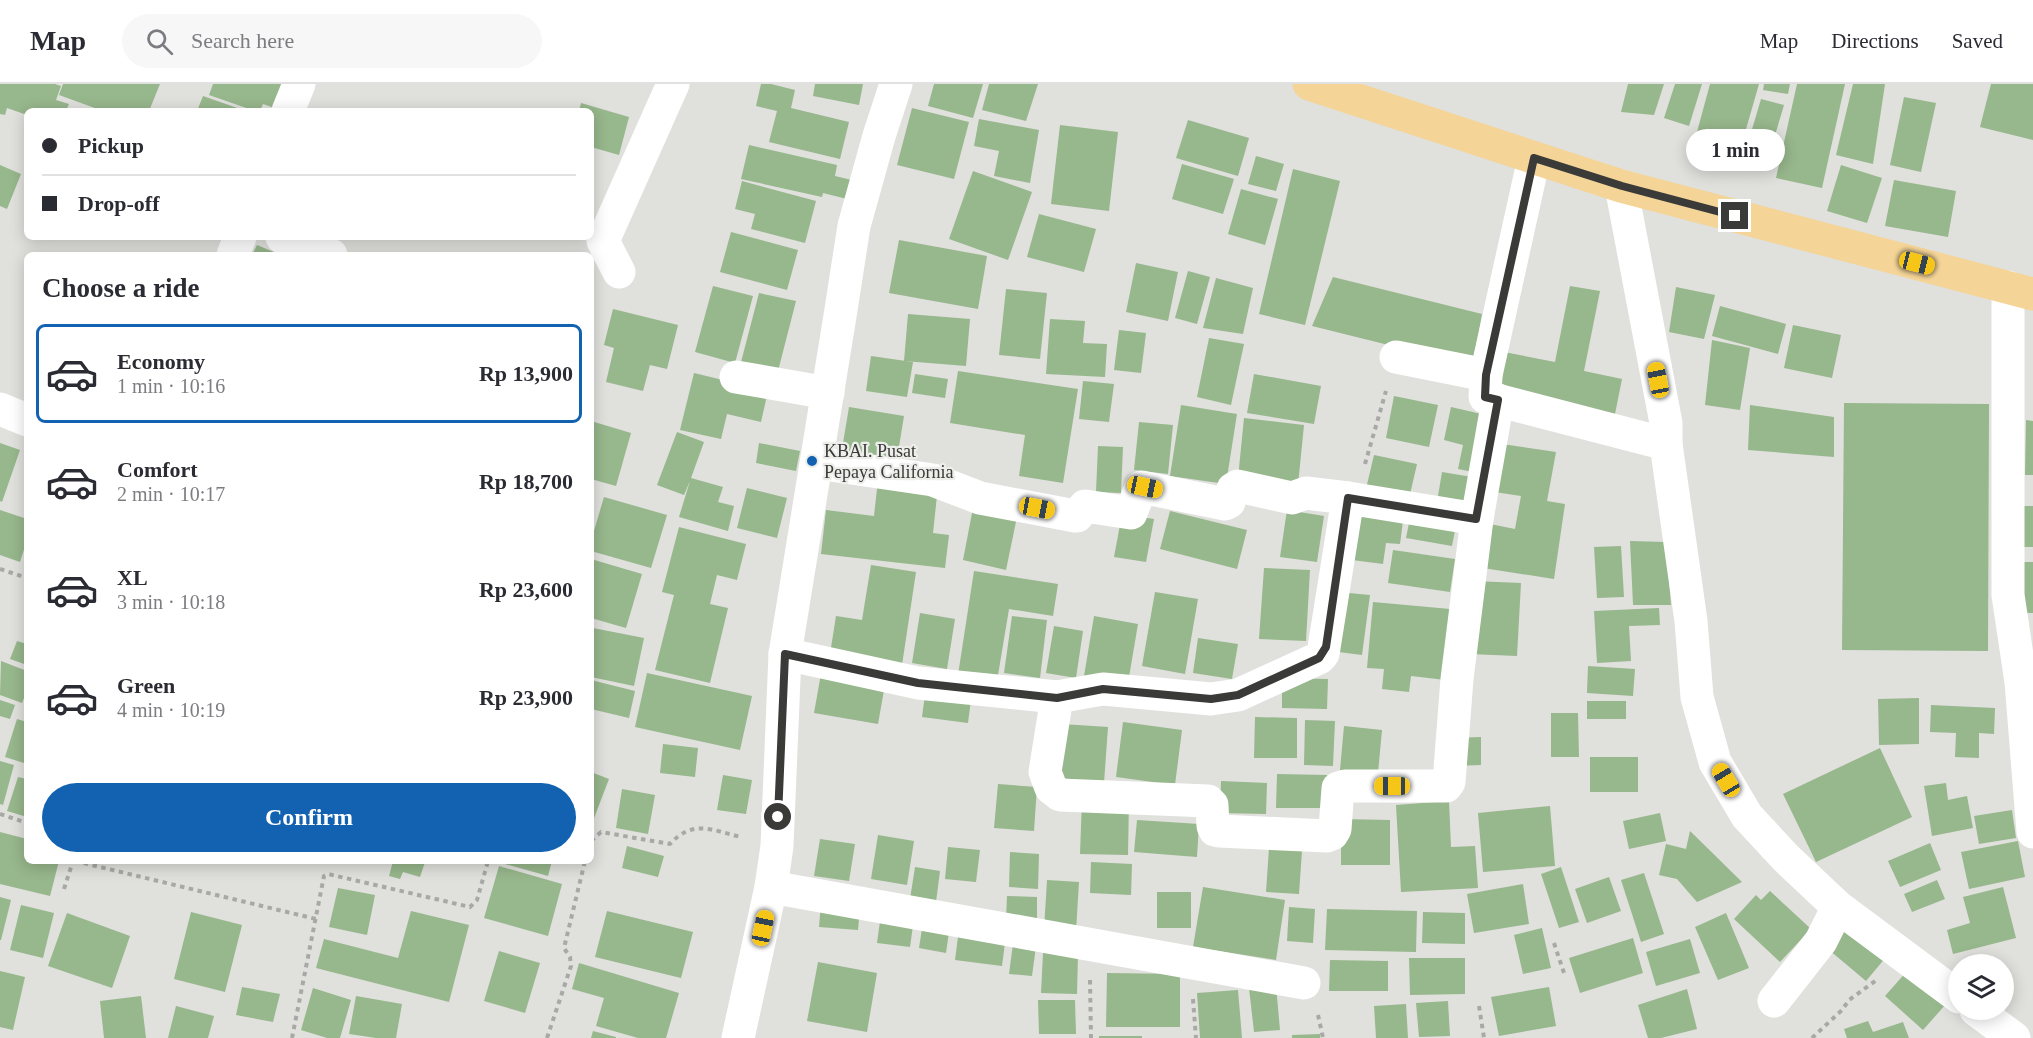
<!DOCTYPE html>
<meta charset="utf-8">
<style>
body{margin:0;font-family:"Times New Roman",serif;background:#f7f7f7;color:#2b2b33;height:100vh;display:flex;flex-direction:column;font-size:22px;white-space:nowrap}
*{box-sizing:border-box;margin:0}
p{font-size:20px;color:#7c7c81}
.icon{flex:none;width:33px;height:33px;fill:none;stroke:currentColor;stroke-width:2;stroke-linecap:round;stroke-linejoin:round}
.map{position:relative;flex:1;overflow:hidden}
.sheet{position:absolute;left:24px;top:168px;width:570px;height:612px;display:flex;flex-direction:column;background:#fff;border-radius:9px;box-shadow:0 3px 15px #0003}
.sheet>*{flex:none}
.guide{position:absolute;left:24px;top:24px;width:570px;height:132px;border-radius:9px;box-shadow:0 3px 15px #0003;display:grid;align-content:center;height:132px;padding:0 18px;background:#fff}
.buttons{position:absolute;left:1948px;top:870px;display:grid;gap:12px}
.buttons a{display:grid;place-items:center;width:66px;height:66px;border-radius:50%;background:#fff;box-shadow:0 3px 15px #0003;font-size:30px}
.end{position:absolute;width:27px;height:27px;margin:-14px;border:8px solid #3a3a39;background:#fff;box-shadow:0 0 0 3px #fff}
.from{border-radius:50%}
.bubble{position:absolute;height:42px;border-radius:21px;background:#fff;box-shadow:0 3px 15px #0003;font-size:20px;font-weight:600;line-height:42px;text-align:center}
.car{position:absolute;width:18px;height:36px;margin:-18px -9px;border-radius:8px;box-shadow:0 0 4px 2px #0007;background:linear-gradient(#f5c518 24%,#345 0 40%,#f5c518 0 76%,#345 0 86%,#f5c518 0)}
.guide b{display:flex;align-items:center;gap:21px;height:57px;font-size:22px}
.guide b+b{border-top:2px solid #e1e1e2}
.guide i{width:15px;height:15px;background:#2b2b33}
ul{padding:0;list-style:none}
li{display:flex;align-items:center;gap:18px;height:99px;margin:0 12px 9px;padding:0 6px;border:3px solid transparent;border-radius:9px}
li div{flex:1}
li b{display:block;font-size:22px}
li em{font-style:normal;font-weight:600}
li.selected{border-color:#1262b1}
li>.icon{width:54px;height:54px;stroke-width:1.5}
h2{padding:0 18px;font-size:27px;line-height:72px}
.cta{display:flex;gap:12px;margin-top:auto;padding:12px 18px}
.cta a{flex:1;height:69px;border-radius:36px;background:#1262b1;color:#fff;font-size:24px;font-weight:600;line-height:69px;text-align:center}
header{display:flex;align-items:center;gap:36px;box-sizing:border-box;height:84px;padding:0 30px;background:#fff;border-bottom:2px solid #e1e1e2}
header strong{font-size:28px}
nav{display:flex;gap:33px;margin-inline-start:auto;font-size:21px}
.search{width:420px;height:54px;background:#f7f7f7;display:flex;align-items:center;gap:15px;box-sizing:border-box;padding:0 21px;border-radius:33px;color:#7c7c81;font-size:22px}
.map>svg:first-child{display:block}
</style>
<header>
<strong>Map</strong>
<div class="search"><svg class="icon" aria-label="search" viewBox="0 0 24 24"><circle cx="10" cy="10" r="6"/><path d="M15 15l6 6"/></svg>Search here</div>
<nav><a>Map</a><a>Directions</a><a>Saved</a></nav>
</header>
<div class="map">
<svg width="2033" height="954" viewBox="0 0 2033 954">
<rect width="100%" height="100%" fill="#e0e0dd"/>
<!-- building -->
<g fill="#97b78c">
<path d="M0 0H55L61 2 56 16 69 20 66 27H27V31L7 24 5 31 0 30Z"/>
<path d="M63 0H160L149 27H103L59 11Z"/>
<path d="M213 0H289L280 26 263 20 260 27H255L209 11Z"/>
<path d="M761 0H771L795 6 791 24 849 38 840 75 769 58 777 27 756 22Z"/>
<path d="M815 0H863L859 21 813 12Z"/>
<path d="M934 0H983L973 34 928 22Z"/>
<path d="M989 0H1038L1026 37 982 26Z"/>
<path d="M1628 0H1664L1654 31 1621 28Z"/>
<path d="M1675 0H1702L1689 42 1664 34Z"/>
<path d="M1710 0H1759L1736 80 1691 70Z"/>
<path d="M1764 0H1790L1788 10 1763 6Z"/>
<path d="M1797 0H1845L1822 104 1776 94Z"/>
<path d="M1853 0H1885L1873 80 1836 71Z"/>
<path d="M1991 0H2033V56L1980 43Z"/>
<path d="M203 12 246 27H197Z"/>
<path d="M1904 13 1936 19 1921 88 1890 81Z"/>
<path d="M1761 15 1784 21 1765 85 1742 79Z"/>
<path d="M581 19 629 33 619 71 591 63V27H579Z"/>
<path d="M912 24 969 38 954 95 897 81Z"/>
<path d="M979 35 1039 46 1030 99 994 92 999 67 974 62Z"/>
<path d="M1188 36 1249 54 1238 92 1176 74Z"/>
<path d="M1060 41 1118 48 1109 127 1051 120Z"/>
<path d="M749 61 837 81 835 92 856 97 851 116 823 109 822 113 741 95Z"/>
<path d="M1256 72 1284 80 1276 107 1248 100Z"/>
<path d="M1182 80 1234 95 1223 130 1172 115Z"/>
<path d="M0 81 21 90 7 125 0 122Z"/>
<path d="M1841 81 1882 94 1867 139 1827 127Z"/>
<path d="M1293 85 1340 97 1305 241 1259 230Z"/>
<path d="M973 87 1032 108 1008 176 949 155Z"/>
<path d="M1894 96 1956 107 1948 153 1885 142Z"/>
<path d="M742 97 816 117 805 159 751 145 755 130 735 125Z"/>
<path d="M1241 105 1278 115 1265 161 1228 150Z"/>
<path d="M1039 130 1096 145 1084 188 1027 173Z"/>
<path d="M731 148 798 166 787 206 720 188Z"/>
<path d="M899 156 987 172 978 225 889 209Z"/>
<path d="M257 161 281 171H252Z"/>
<path d="M1136 179 1178 188 1168 237 1126 228Z"/>
<path d="M1188 187 1210 193 1197 240 1175 234Z"/>
<path d="M1333 193 1482 230 1473 282 1312 242Z"/>
<path d="M1216 194 1253 204 1243 250 1203 244Z"/>
<path d="M713 202 753 212 735 279 695 268Z"/>
<path d="M1570 202 1600 207 1584 287 1622 295 1615 330 1491 305 1499 267 1555 278Z"/>
<path d="M1676 203 1715 211 1704 255 1669 248Z"/>
<path d="M1006 205 1047 209 1040 275 999 271Z"/>
<path d="M759 209 796 217 777 291 740 282Z"/>
<path d="M1720 222 1786 240 1778 270 1712 252Z"/>
<path d="M613 225 678 241 667 285 650 281 643 307 606 298 614 264 604 261Z"/>
<path d="M908 230 970 235 966 282 904 277Z"/>
<path d="M1050 235 1085 237 1083 259 1107 260 1105 293 1046 290Z"/>
<path d="M1793 241 1841 251 1832 294 1784 284Z"/>
<path d="M1119 246 1146 249 1141 289 1114 286Z"/>
<path d="M1209 254 1244 260 1231 321 1197 313Z"/>
<path d="M1712 256 1750 264 1740 326 1705 321Z"/>
<path d="M871 272 913 278 907 313 866 307Z"/>
<path d="M958 287 1078 305 1063 399 1019 392 1025 351 950 339Z"/>
<path d="M694 289 768 307 761 338 727 330 721 355 680 346Z"/>
<path d="M915 290 948 295 945 314 912 309Z"/>
<path d="M1254 290 1321 302 1314 340 1247 329Z"/>
<path d="M1083 297 1114 300 1109 338 1079 335Z"/>
<path d="M1394 312 1438 321 1429 363 1386 354Z"/>
<path d="M1844 319 1989 320 1988 567 1842 566Z"/>
<path d="M1181 321 1237 330 1226 400 1170 392Z"/>
<path d="M1750 321 1834 333V373L1748 366Z"/>
<path d="M849 323 904 332 896 381 841 371Z"/>
<path d="M1451 323 1490 332 1478 389 1458 385 1463 361 1444 356Z"/>
<path d="M1244 334 1304 341 1298 401 1238 394Z"/>
<path d="M2026 336 2033 337V391H2025Z"/>
<path d="M591 337 631 349 616 402 591 395Z"/>
<path d="M1139 338 1173 341 1168 390 1134 386Z"/>
<path d="M677 348 704 358 691 394 723 403 718 418 734 422 728 447 679 433 690 397 684 411 657 401Z"/>
<path d="M0 359 20 366 2 418 0 417Z"/>
<path d="M759 359 800 367 796 387 756 379Z"/>
<path d="M1495 359 1556 368 1547 417 1565 420 1554 495 1483 484 1490 440 1515 445 1521 412 1488 407Z"/>
<path d="M1098 362 1123 363 1121 409 1096 408Z"/>
<path d="M1374 371 1417 380 1408 419 1365 409Z"/>
<path d="M1442 388 1478 394 1473 424 1437 418Z"/>
<path d="M878 396 938 402 933 449 949 451 945 484 821 470 826 426 874 432Z"/>
<path d="M747 404 787 414 777 454 737 444Z"/>
<path d="M604 413 667 431 651 484 591 467V457Z"/>
<path d="M2019 422H2033V463H2018Z"/>
<path d="M1358 423 1404 429 1400 460 1386 459 1383 480 1352 476Z"/>
<path d="M973 424 1017 433 1006 486 963 476Z"/>
<path d="M0 426 27 435V456L20 478 0 471Z"/>
<path d="M1287 426 1324 432 1317 478 1280 473Z"/>
<path d="M1170 427 1247 446 1237 485 1160 465Z"/>
<path d="M1411 429 1457 436 1452 462 1406 454Z"/>
<path d="M1122 430 1154 435 1146 478 1114 473Z"/>
<path d="M679 443 746 460 737 496 717 491 710 520 728 524 710 599 655 586 674 511 662 508Z"/>
<path d="M1630 457 1666 458 1671 521H1633Z"/>
<path d="M1621 462 1624 513 1597 514 1594 463Z"/>
<path d="M1393 466 1455 475 1450 508 1388 499Z"/>
<path d="M591 475 642 490 626 544 591 534Z"/>
<rect x="2015" y="478" width="18" height="51"/>
<path d="M871 481 916 488 902 581 830 570 836 532 862 536Z"/>
<path d="M1264 484 1310 486 1306 557 1259 555Z"/>
<path d="M974 487 1058 500 1053 532 1009 525 997 597 958 591Z"/>
<path d="M1474 497 1521 499 1517 572 1470 570Z"/>
<path d="M1155 508 1198 515 1185 590 1142 582Z"/>
<path d="M1338 508 1370 511 1362 571 1331 567Z"/>
<path d="M1373 518 1461 526 1454 597 1411 592 1409 608 1382 605 1384 585 1367 584Z"/>
<path d="M1659 524 1660 541 1629 542 1631 577 1597 579 1594 527Z"/>
<path d="M920 529 955 535 947 585 912 579Z"/>
<path d="M1012 532 1047 536 1040 594 1004 589Z"/>
<path d="M1094 532 1138 540 1128 599 1084 592Z"/>
<path d="M1054 542 1083 547 1076 594 1046 589Z"/>
<path d="M593 544 644 554 634 602 591 593V554Z"/>
<path d="M1198 554 1238 560 1232 595 1193 589Z"/>
<path d="M17 557 27 560V581L10 575Z"/>
<path d="M1 577 27 587V606L22 619 0 611Z"/>
<path d="M1588 582 1635 585 1633 612 1587 609Z"/>
<path d="M822 584 886 595 878 640 814 629Z"/>
<path d="M647 589 752 612 740 666 635 643Z"/>
<path d="M1282 594 1328 595 1327 625 1282 624Z"/>
<path d="M591 596 635 607 629 634 591 625Z"/>
<path d="M926 603 972 608 968 639 922 633Z"/>
<path d="M1919 614V660L1879 661 1878 615Z"/>
<path d="M0 616 15 621 10 635 0 632Z"/>
<rect x="1587" y="617" width="39" height="18"/>
<path d="M1931 621 1995 624 1994 650 1979 649V674L1955 673 1956 649 1930 648Z"/>
<path d="M1551 629H1578L1579 673H1551Z"/>
<path d="M1255 633 1297 634V674H1254Z"/>
<path d="M17 635 27 638V680L5 673Z"/>
<path d="M1305 636 1335 637 1333 682 1304 681Z"/>
<path d="M1123 638 1182 646 1175 701 1116 693Z"/>
<path d="M1062 640 1108 643 1104 699 1058 696Z"/>
<path d="M1344 642 1382 646 1378 689 1340 686Z"/>
<path d="M1481 653V681L1454 682 1453 654Z"/>
<path d="M663 660 698 664 695 693 660 689Z"/>
<path d="M1880 664 1912 733 1816 778 1783 710Z"/>
<rect x="1590" y="673" width="48" height="35"/>
<path d="M0 677 14 681 3 721 0 720Z"/>
<path d="M591 688 609 695 591 742Z"/>
<path d="M1277 690 1327 691V724H1276Z"/>
<path d="M723 691 752 696 746 730 717 726Z"/>
<path d="M18 693 27 695V733L7 727Z"/>
<path d="M1221 697 1267 699 1266 730 1220 729Z"/>
<path d="M1946 699 1948 716 1967 712 1973 744 1932 752 1924 702Z"/>
<path d="M998 700 1037 703 1034 747 994 744Z"/>
<path d="M622 705 655 711 648 750 616 744Z"/>
<path d="M1082 715 1129 716 1128 771 1080 770Z"/>
<path d="M1449 717 1451 763 1475 762 1478 804 1401 808 1396 721Z"/>
<path d="M1550 722 1555 782 1483 788 1478 729Z"/>
<path d="M2012 726 2016 754 1979 760 1974 732Z"/>
<path d="M1660 729 1666 757 1629 765 1623 737Z"/>
<path d="M1341 735 1390 736V781H1341Z"/>
<path d="M1137 736 1199 740 1197 773 1134 768Z"/>
<path d="M1690 747 1742 798 1697 818 1677 795 1659 791 1666 760 1686 765Z"/>
<path d="M0 748 27 755V777H59L50 812 0 800Z"/>
<path d="M878 751 914 757 907 801 871 795Z"/>
<path d="M820 755 855 760 849 797 814 792Z"/>
<path d="M2018 757 2025 793 1969 805 1961 768Z"/>
<path d="M1930 759 1941 786 1900 803 1888 777Z"/>
<path d="M627 762 664 772 658 793 622 784Z"/>
<path d="M948 763 980 766 976 798 945 795Z"/>
<path d="M1269 764 1302 767 1299 810 1266 808Z"/>
<path d="M1010 768 1039 770 1038 805 1009 803Z"/>
<path d="M393 777 425 778 420 793 403 788 400 795 389 792Z"/>
<path d="M506 777H552L548 792 505 780Z"/>
<path d="M1091 778 1132 780 1131 811 1090 809Z"/>
<path d="M499 782 562 800 548 852 484 834Z"/>
<path d="M915 783 940 787 936 818 910 815Z"/>
<path d="M1561 783 1579 838 1559 844 1541 790Z"/>
<path d="M1644 789 1664 850 1641 858 1621 796Z"/>
<path d="M1609 793 1621 827 1587 839 1575 805Z"/>
<path d="M1047 796 1079 798 1076 847 1044 846Z"/>
<path d="M1937 796 1945 815 1912 828 1904 810Z"/>
<path d="M1523 800 1529 840 1474 849 1467 810Z"/>
<path d="M1203 803 1285 816 1276 876 1193 863Z"/>
<path d="M2003 803 2016 854 1953 870 1947 846 1970 839 1963 813Z"/>
<path d="M338 804 375 811 367 851 329 843Z"/>
<path d="M1770 807 1811 845 1780 878 1734 835 1756 811 1761 816Z"/>
<rect x="1157" y="808" width="34" height="36"/>
<path d="M1007 812 1037 813V838L1006 836Z"/>
<path d="M0 813 11 816 1 856H0Z"/>
<path d="M821 819 860 823 858 846 819 843Z"/>
<path d="M21 821 54 829 43 874 10 866Z"/>
<path d="M1289 823 1315 825 1313 859 1287 857Z"/>
<path d="M1327 825 1417 827 1416 868 1325 866Z"/>
<path d="M411 827 469 841 449 918 316 884 324 855 398 874Z"/>
<path d="M607 827 693 848 681 894 595 873Z"/>
<path d="M191 828 242 841 225 908 174 895Z"/>
<path d="M1423 828 1465 829V860L1422 859Z"/>
<path d="M67 829 130 852 112 904 48 882Z"/>
<path d="M1726 829 1749 884 1718 896 1695 843Z"/>
<path d="M881 830 914 834 910 863 877 859Z"/>
<path d="M1843 835 1887 872 1866 897 1822 860Z"/>
<path d="M923 838 950 841 946 869 919 864Z"/>
<path d="M1542 844 1551 884 1523 890 1514 851Z"/>
<path d="M959 845 1006 851 1002 882 955 876Z"/>
<path d="M1014 852 1037 855 1032 892 1009 890Z"/>
<path d="M1633 854 1643 889 1580 909 1569 874Z"/>
<path d="M1690 855 1700 889 1656 902 1646 868Z"/>
<path d="M499 867 540 879 525 929 484 917Z"/>
<path d="M1043 869 1078 870 1077 910 1041 909Z"/>
<path d="M1409 874H1465V910L1410 911Z"/>
<path d="M1330 876 1388 877V907H1329Z"/>
<path d="M818 878 877 889 867 948 807 937Z"/>
<path d="M579 879 679 909 666 954H638L596 942 604 914 572 905Z"/>
<path d="M1908 886 1946 920 1923 946 1885 912Z"/>
<path d="M0 887 25 893 13 946 0 943Z"/>
<path d="M1107 889 1180 890V943H1106Z"/>
<path d="M1276 902 1280 946 1254 948 1249 904Z"/>
<path d="M242 903 280 910 273 938 236 931Z"/>
<path d="M1549 903 1556 942 1499 952 1491 913Z"/>
<path d="M313 904 351 916 340 954H327L301 946Z"/>
<path d="M1687 905 1697 945 1661 954H1648L1638 921Z"/>
<path d="M1238 906 1242 954H1200L1197 909Z"/>
<path d="M141 912 146 954H104L100 917Z"/>
<path d="M356 912 402 920 396 954H376L349 950Z"/>
<path d="M1038 916H1075L1076 950H1039Z"/>
<path d="M1448 917 1450 952 1419 953 1416 919Z"/>
<path d="M1406 920 1408 954H1376L1374 922Z"/>
<path d="M176 922 214 932 208 954H168Z"/>
<path d="M1868 937 1873 948 1903 938 1909 954H1847L1844 945Z"/>
<path d="M593 947 616 953V954H591Z"/>
<path d="M1320 950V954H1292V951Z"/>
<rect x="1099" y="952" width="43" height="2"/>
</g>
<g fill="none" stroke-linecap="round" stroke-linejoin="round">
<!-- path -->
<g stroke="#a8a8a6" stroke-width="4" stroke-dasharray="4.5 4.5" stroke-linecap="butt">
<path d="M1365 380 1386 307"/>
<path d="M0 485 27 494"/>
<path d="M0 730 27 739"/>
<path d="M591 757 601 748 670 760C693 735 711 746 741 753"/>
<path d="M75 777 316 835"/>
<path d="M64 805 73 777"/>
<path d="M1554 859 1565 892"/>
<path d="M1090 896 1091 954"/>
<path d="M1193 915 1196 954"/>
<path d="M1479 922 1484 954"/>
<path d="M1318 931 1323 954"/>
<path d="M292 954 324 792 328 790 470 823 477 816 488 777"/>
<path d="M547 954 571 882 570 873 564 864 585 777"/>
<path d="M1812 954 1842 926 1849 916 1878 895"/>
</g>
<!-- minor -->
<g stroke="#fff" stroke-width="33">
<path d="M288 27 299 0"/>
<path d="M1621 102 1666 339V360L1691 537 1697 613 1715 678 1747 732 1786 774 1838 823 1959 913"/>
<path d="M282 153 331 171"/>
<path d="M233 171 240 153"/>
<path d="M619 188 603 157 673 0"/>
<path d="M2008 203V511L2021 598 2033 748"/>
<path d="M1396 273 1486 291 1485 313 1666 360"/>
<path d="M1486 291 1534 74"/>
<path d="M736 293 828 309"/>
<path d="M0 325 27 336"/>
<path d="M817 379 933 396 980 414 1075 432H1077L1085 422 1131 429 1141 403 1225 420 1229 418 1233 405 1238 402 1292 414 1306 409 1348 414"/>
<path d="M785 570 918 599 1057 613 1103 605 1211 615 1238 611 1319 574 1323 570 1348 414 1477 435"/>
<path d="M1057 613 1045 688 1051 704 1060 711 1208 717 1212 721 1213 742 1215 746 1219 747 1327 752 1332 750 1335 745 1338 704 1345 702H1446L1449 698 1457 595 1477 435 1498 316"/>
<path d="M771 803 1304 899"/>
<path d="M1774 917 1821 857 1838 823"/>
<path d="M1976 926 2014 954"/>
<path d="M738 954 771 803 777 762 785 570 840 232 854 142 879 52 896 0"/>
</g>
<!-- major -->
<path stroke="#f4d497" stroke-width="33" d="M1309 0 1621 102 2033 210"/>
</g>
<g fill="none" stroke-linecap="round" stroke-linejoin="round">
<!-- route -->
<path stroke="#3a3a39" stroke-width="8" d="M778 733 785 570 918 599 1057 614 1103 605 1211 615 1238 611 1319 574 1326 563 1348 414 1476 435 1498 316 1485 313 1486 291 1534 74 1622 102 1735 132"/>
</g>
<!-- markers -->
<circle fill="#1262b1" stroke="#edeeea" stroke-width="2" cx="812" cy="377" r="6"/>
<g text-anchor="middle" dominant-baseline="central" stroke-width="4.5" stroke-linejoin="round" paint-order="stroke">
<!-- poi labels -->
<g font-size="18" fill="#3a3a39" stroke="#edeeea" text-anchor="start">
<text x="824" y="367">KBAI. Pusat<tspan x="824" dy="21">Pepaya California</tspan></text>
</g>
</g>
</svg>
<div class="buttons">
<a><svg class="icon" aria-label="layers" viewBox="0 0 24 24"><path d="M12 4l9 5-9 5-9-5zM3 14l9 5 9-5"/></svg></a>
</div>
<i class="end from" style="left:778px;top:733px"></i>
<i class="end" style="left:1735px;top:132px"></i>
<div class="bubble" style="left:1686px;top:45px;width:99px">1 min</div>
<i class="car" style="left:1917px;top:179px;rotate:104deg"></i>
<i class="car" style="left:1658px;top:296px;rotate:349deg"></i>
<i class="car" style="left:1145px;top:403px;rotate:102deg"></i>
<i class="car" style="left:1037px;top:424px;rotate:101deg"></i>
<i class="car" style="left:1726px;top:696px;rotate:329deg"></i>
<i class="car" style="left:1392px;top:702px;rotate:270deg"></i>
<i class="car" style="left:763px;top:844px;rotate:12deg"></i>
<div class="guide">
<b><i class="from"></i>Pickup</b>
<b><i></i>Drop-off</b>
</div>
<section class="sheet">
<h2>Choose a ride</h2>
<ul>
<li class="selected"><svg class="icon" aria-label="car" viewBox="0 0 24 24"><path d="M5 17H2v-5l4-1 3-4h7l3 4 3 1v5h-3M9 17h6M6 11h13"/><circle cx="7" cy="17" r="2"/><circle cx="17" cy="17" r="2"/></svg><div><b>Economy</b><p>1 min · 10:16</p></div><em>Rp 13,900</em></li>
<li><svg class="icon" aria-label="car" viewBox="0 0 24 24"><path d="M5 17H2v-5l4-1 3-4h7l3 4 3 1v5h-3M9 17h6M6 11h13"/><circle cx="7" cy="17" r="2"/><circle cx="17" cy="17" r="2"/></svg><div><b>Comfort</b><p>2 min · 10:17</p></div><em>Rp 18,700</em></li>
<li><svg class="icon" aria-label="car" viewBox="0 0 24 24"><path d="M5 17H2v-5l4-1 3-4h7l3 4 3 1v5h-3M9 17h6M6 11h13"/><circle cx="7" cy="17" r="2"/><circle cx="17" cy="17" r="2"/></svg><div><b>XL</b><p>3 min · 10:18</p></div><em>Rp 23,600</em></li>
<li><svg class="icon" aria-label="car" viewBox="0 0 24 24"><path d="M5 17H2v-5l4-1 3-4h7l3 4 3 1v5h-3M9 17h6M6 11h13"/><circle cx="7" cy="17" r="2"/><circle cx="17" cy="17" r="2"/></svg><div><b>Green</b><p>4 min · 10:19</p></div><em>Rp 23,900</em></li>
</ul>
<div class="cta"><a>Confirm</a></div>
</section>
</div>
